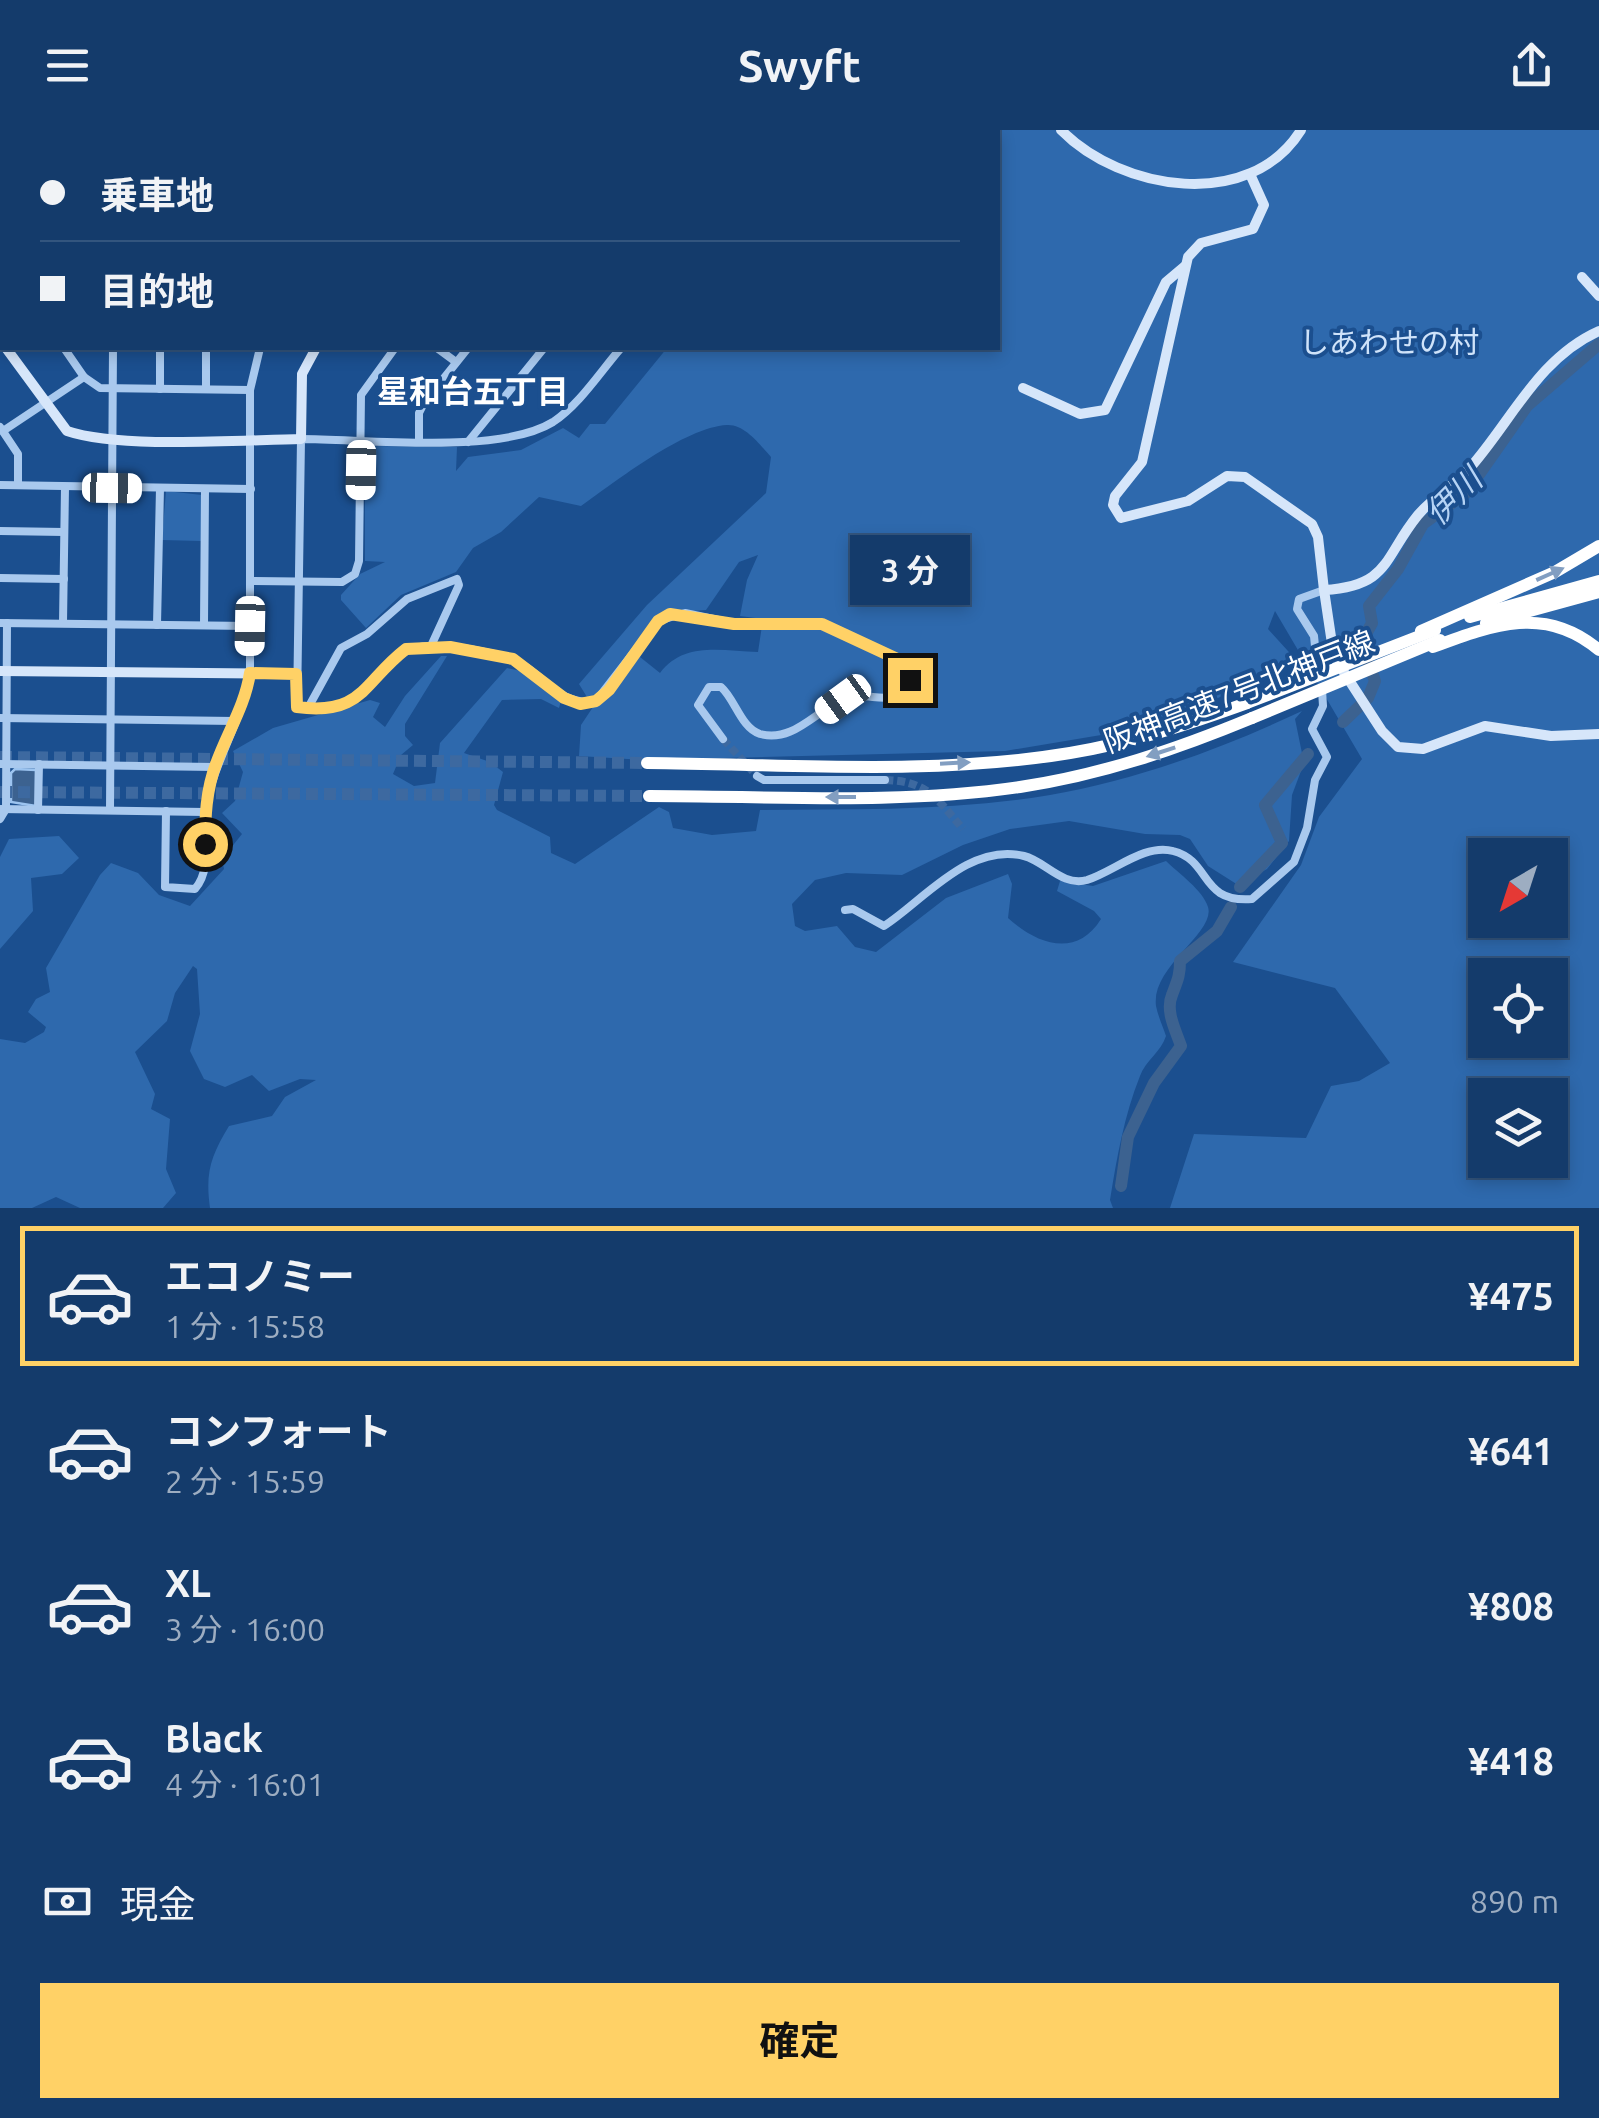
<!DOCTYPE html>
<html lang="ja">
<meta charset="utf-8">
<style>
body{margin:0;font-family:Ubuntu,"Noto Sans JP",sans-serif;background:#214673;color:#f1f3f6;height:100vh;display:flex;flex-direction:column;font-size:38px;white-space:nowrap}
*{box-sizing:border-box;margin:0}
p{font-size:32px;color:#9dadc1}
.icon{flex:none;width:55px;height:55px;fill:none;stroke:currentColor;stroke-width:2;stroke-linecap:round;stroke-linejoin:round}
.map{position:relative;height:1078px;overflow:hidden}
.panel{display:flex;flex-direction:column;background:#143b6b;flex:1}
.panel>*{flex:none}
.top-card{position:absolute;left:0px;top:0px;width:1000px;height:220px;box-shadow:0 5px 15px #0003,0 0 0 2px #33557e;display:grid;align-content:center;height:220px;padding:0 40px;background:#143b6b}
.needle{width:65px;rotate:219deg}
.fabs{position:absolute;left:1468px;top:708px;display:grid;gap:20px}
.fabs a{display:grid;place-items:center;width:100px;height:100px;border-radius:0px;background:#143b6b;box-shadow:0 5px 15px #0003,0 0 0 2px #33557e;font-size:50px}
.end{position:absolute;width:45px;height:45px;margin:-22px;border:12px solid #ffd166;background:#111;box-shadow:0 0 0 5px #111}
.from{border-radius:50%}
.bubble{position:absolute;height:70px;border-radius:0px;background:#143b6b;box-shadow:0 5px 15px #0003,0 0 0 2px #33557e;font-size:32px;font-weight:700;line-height:70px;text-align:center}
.car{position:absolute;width:30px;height:60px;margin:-30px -15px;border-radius:12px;box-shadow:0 0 8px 2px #0007;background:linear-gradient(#fff 24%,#345 0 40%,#fff 0 76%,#345 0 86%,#fff 0)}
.top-card b{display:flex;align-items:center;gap:35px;height:95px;font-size:38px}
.top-card b+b{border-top:2px solid #33557e}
.top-card i{width:25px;height:25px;background:#f1f3f6}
ul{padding:18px 0 0;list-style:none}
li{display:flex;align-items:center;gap:30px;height:140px;margin:0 20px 15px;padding:0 20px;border:5px solid transparent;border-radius:0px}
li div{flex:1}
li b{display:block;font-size:38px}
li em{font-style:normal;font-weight:700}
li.current{border-color:#ffd166}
li>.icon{width:90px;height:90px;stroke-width:1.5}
.pay{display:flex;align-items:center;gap:25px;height:110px;padding:0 40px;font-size:38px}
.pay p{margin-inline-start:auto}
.cta{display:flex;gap:20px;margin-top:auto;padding:20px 40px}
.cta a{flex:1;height:115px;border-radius:0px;background:#ffd166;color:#111;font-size:40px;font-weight:700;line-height:115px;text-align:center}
header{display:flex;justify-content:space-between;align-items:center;height:130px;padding:0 40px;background:#143b6b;font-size:45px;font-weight:700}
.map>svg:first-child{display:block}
</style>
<header><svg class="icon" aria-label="menu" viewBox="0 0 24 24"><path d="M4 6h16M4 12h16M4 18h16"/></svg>Swyft<svg class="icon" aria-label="share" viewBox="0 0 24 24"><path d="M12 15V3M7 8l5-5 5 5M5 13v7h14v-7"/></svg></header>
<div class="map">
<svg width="1599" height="1078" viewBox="0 0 1599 1078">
<rect width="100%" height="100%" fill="#1b4f8f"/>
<!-- green -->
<g fill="#2e69ad" fill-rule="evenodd">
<path d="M897 0H1599V1078H1170L1194 1004 1306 1008 1331 956 1359 951 1390 933 1335 858 1233 832 1301 735 1319 687 1362 629 1275 481 1268 499 1298 532 1189 581 1113 603 1005 621 644 630 579 626 581 595 593 577 579 554 647 475 766 363 771 327C760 315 745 294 727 295 685 297 615 352 581 376L539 367 501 402 473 418 456 442 401 465 366 498 341 470V465L360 444 385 432 365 431V320L369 316 457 317 456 341 468 327 521 320 563 298 579 308 590 294H605L667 218H998V2H894ZM758 425 747 450 740 486 763 489 758 522C722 521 684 511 660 543L640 527 668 483 706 480 739 432ZM1485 725H1550V790H1485ZM1485 845H1550V910H1485ZM1485 965H1550V1030H1485Z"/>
<path d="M166 361 202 365 201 411 162 410Z"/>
<path d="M441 526H447L405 594V606L413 615 401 625 393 644 414 656 435 653 440 613 507 538 521 541 561 571 559 578 541 569 502 570 464 623 490 632 503 642 494 675 497 680 550 707 551 723 575 734 659 677 669 682 673 698 712 705 756 701 760 680C857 679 954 681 1050 665 1137 650 1223 618 1302 581L1295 589 1304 633 1292 665 1289 711 1267 739 1238 755 1208 736 1190 709 1180 705 1145 704 1069 691 1010 699 963 715 902 745 846 743 815 750 792 774 795 796 805 801 837 796 855 817 876 822 946 768 1008 744 1012 754 1008 788C1037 814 1076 829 1101 789L1094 781 1057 761 1060 751 1093 756 1166 731C1178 743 1203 760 1208 777 1216 803 1151 836 1156 876 1158 886 1163 897 1166 906 1161 922 1145 931 1140 946 1124 986 1117 1027 1110 1070L1113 1078H210C205 1042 211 1026 229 996L272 986 285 967 316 950 300 949 269 961 252 945 225 957 204 949 190 921 200 884 197 839 193 836 175 863 167 891 135 922 155 964 151 979 170 989 166 1039 176 1063 163 1078H80L56 1067 32 1078H0V909L25 913 44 902 46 897 28 882 36 869 50 862 46 838 100 745 111 733 138 743 159 765 190 776 224 739 222 729 242 704 222 683 235 671 243 642 233 621 273 598 370 570 380 573 373 587 385 597 405 566Z"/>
<path d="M59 706 79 728 62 744 31 748 33 781 0 819V727L9 709Z"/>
</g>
<!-- water -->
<path fill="#3c6290" stroke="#9cc4f0" stroke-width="2.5" d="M15 639 36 640V676L11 672V643Z"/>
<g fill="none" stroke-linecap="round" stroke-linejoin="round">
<!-- river -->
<g stroke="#3c6290" stroke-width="12">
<path d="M1343 592 1368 568 1375 551 1361 513 1372 493 1369 476 1398 439 1423 394 1466 363 1527 276 1599 214"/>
<path d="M1240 757 1282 713 1265 675 1308 624"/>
<path d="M1121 1056 1128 1007 1154 953 1181 916C1176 901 1165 881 1172 865 1177 851 1180 847 1180 831L1217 801 1231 777"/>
</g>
<!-- street-tunnel -->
<g stroke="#3d69a0" stroke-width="8" stroke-dasharray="8 4" stroke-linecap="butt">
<path d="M723 609 757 646"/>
<path d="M885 650C928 651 937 669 963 699"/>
</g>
<!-- highway-tunnel -->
<g stroke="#3d69a0" stroke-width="12" stroke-dasharray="12 6" stroke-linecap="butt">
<path d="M0 627 647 633"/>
<path d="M0 662 649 666"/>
</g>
<!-- street -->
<g stroke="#a9c9ee" stroke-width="8">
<path d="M133 0 134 2"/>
<path d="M184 0 185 2"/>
<path d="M234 0 235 2"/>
<path d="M284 0V2"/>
<path d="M385 0V2"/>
<path d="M610 0 612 2"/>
<path d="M839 0V2"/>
<path d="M430 2 432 0"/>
<path d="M493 2 495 0"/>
<path d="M572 2 574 0"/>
<path d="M713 2 714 0"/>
<path d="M899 2 903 0"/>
<path d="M0 44H2"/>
<path d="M0 100 2 98"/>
<path d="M0 122 2 126"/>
<path d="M64 218 84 247 100 258 250 260"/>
<path d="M437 218 456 232"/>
<path d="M621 218C600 242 580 274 553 292 500 325 367 309 301 309L297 577C388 589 367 514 434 516 457 516 488 521 510 529 543 540 556 577 596 571L658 491 685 483 733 493H822L908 534 909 557C887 579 869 559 844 569 816 580 794 613 760 604 741 598 735 569 721 557H709L698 575 723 609"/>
<path d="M160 259V218"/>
<path d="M206 259V218"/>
<path d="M0 297 18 324V355"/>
<path d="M3 301 84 247"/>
<path d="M419 310V283L424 273 468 218"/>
<path d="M468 312 544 218"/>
<path d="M0 355 251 359"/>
<path d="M0 401 64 402"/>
<path d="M0 448 64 449"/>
<path d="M251 451 342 452 355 444 359 431 361 265 395 218"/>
<path d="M0 493 250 496"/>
<path d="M63 493 65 357"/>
<path d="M157 495 160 358"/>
<path d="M204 495 205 359"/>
<path d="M1318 546 1314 506 1297 479 1299 469 1324 460"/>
<path d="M308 578 341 518 367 504 407 469 457 449 459 455 431 516"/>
<path d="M0 588 235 591"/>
<path d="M0 634 214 637"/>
<path d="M757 646 764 650H885"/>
<path d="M0 679 205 682"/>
<path d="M38 680 39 634"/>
<path d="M110 680 113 218"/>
<path d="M166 681 165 757 195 759C214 737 201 704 206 676 215 629 243 589 250 543V260L260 218"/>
<path d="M0 689 6 679 7 493"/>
<path d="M845 780 853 779 884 796C923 771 969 712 1024 726 1045 731 1062 757 1087 750 1113 742 1145 713 1173 721 1212 731 1199 773 1252 769L1294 732 1307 698 1315 650 1327 627 1312 599 1323 576 1322 560"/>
</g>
<!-- secondary -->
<g stroke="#d6e6fa" stroke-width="10">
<path d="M78 0V2"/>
<path d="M334 0V2"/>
<path d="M1061 0C1121 61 1250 82 1301 0"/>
<path d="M1250 44 1264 75 1253 99 1201 113 1188 127 1142 332 1115 366 1113 375 1121 388 1188 371 1227 346 1245 347 1312 394 1318 407 1324 460C1390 456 1383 428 1418 385 1433 367 1454 356 1469 339 1511 292 1538 228 1599 201"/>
<path d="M1582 147 1599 166"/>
<path d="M0 154 2 153"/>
<path d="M6 218 67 301C120 319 240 310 301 309L302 244 316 218"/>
<path d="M1023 258 1080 284 1105 280 1166 152 1185 136"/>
<path d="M1324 460 1334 527 1382 601 1398 617 1423 619 1485 596 1551 606 1599 604"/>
<path d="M0 541 296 544"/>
</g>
<!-- highway -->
<g stroke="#fff" stroke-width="12">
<path d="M1470 487 1599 451"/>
<path d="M1486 493 1599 462"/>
<path d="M1421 501 1555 442 1599 416"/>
<path d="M1433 517C1494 494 1546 475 1599 520"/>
<path d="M647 633C787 634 932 646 1070 623 1131 613 1189 594 1247 573"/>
<path d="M649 666C772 666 898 675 1020 657 1101 645 1177 619 1252 588"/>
</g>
<!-- highway-bridge -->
<g stroke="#fff" stroke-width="12">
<path d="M1247 573 1435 500"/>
<path d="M1252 588 1440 510"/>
</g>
</g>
<!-- one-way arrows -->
<defs><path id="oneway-solid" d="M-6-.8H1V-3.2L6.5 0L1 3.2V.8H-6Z" transform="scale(2.5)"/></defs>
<g fill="#829ec1">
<use href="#oneway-solid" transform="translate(1550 444) rotate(-24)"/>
<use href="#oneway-solid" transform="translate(1161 622) rotate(162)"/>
<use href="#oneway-solid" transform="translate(955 633) rotate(-3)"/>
<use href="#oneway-solid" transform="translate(841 667) rotate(-180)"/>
</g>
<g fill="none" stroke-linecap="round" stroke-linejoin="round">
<!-- route -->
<path stroke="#ffd166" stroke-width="12" d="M205 714C205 688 206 660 216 634 227 603 245 576 250 543L296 544 297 577C363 586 363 552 406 519L450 517 513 529 564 568 580 574 596 571 609 560 658 491 670 484 734 494H822L908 534 910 550"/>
</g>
<g text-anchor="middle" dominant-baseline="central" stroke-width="8" stroke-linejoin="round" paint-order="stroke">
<!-- park labels -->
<g font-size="30" fill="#cfe3fa" stroke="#1b4f8f">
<text x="1389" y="212">しあわせの村</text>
</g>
<!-- street labels -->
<g font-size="30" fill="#fff" stroke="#1b4f8f">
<text transform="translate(1239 561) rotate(-21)">阪神高速7号北神戸線</text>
</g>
<!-- neighbourhood labels -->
<g font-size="32" font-weight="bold" fill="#fff" stroke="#1b4f8f">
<text x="473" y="261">星和台五丁目</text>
</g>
<!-- water labels -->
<g font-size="32" font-style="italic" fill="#b5d3f5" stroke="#1b4f8f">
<text transform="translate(1453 366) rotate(-45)">伊川</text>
</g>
</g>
</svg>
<div class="fabs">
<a><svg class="needle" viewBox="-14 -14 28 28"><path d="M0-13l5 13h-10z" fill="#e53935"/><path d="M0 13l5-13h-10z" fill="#9dadc1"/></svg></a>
<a><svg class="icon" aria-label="locate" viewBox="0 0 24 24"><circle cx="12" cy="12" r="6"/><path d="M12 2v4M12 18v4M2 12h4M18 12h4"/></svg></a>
<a><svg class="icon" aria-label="layers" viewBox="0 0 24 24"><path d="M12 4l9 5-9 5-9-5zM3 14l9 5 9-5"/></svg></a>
</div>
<i class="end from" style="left:205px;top:714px"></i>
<i class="end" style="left:910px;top:550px"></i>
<div class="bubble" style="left:850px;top:405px;width:120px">3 分</div>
<i class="car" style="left:361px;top:340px;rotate:181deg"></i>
<i class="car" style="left:112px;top:358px;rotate:91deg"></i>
<i class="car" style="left:250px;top:496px;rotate:181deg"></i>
<i class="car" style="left:843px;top:569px;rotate:234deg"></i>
<div class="top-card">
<b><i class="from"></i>乗車地</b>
<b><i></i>目的地</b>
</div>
</div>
<section class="panel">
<ul>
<li class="current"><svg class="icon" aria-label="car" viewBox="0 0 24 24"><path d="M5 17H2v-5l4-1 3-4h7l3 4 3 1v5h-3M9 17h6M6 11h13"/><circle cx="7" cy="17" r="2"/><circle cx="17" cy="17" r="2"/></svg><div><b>エコノミー</b><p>1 分 · 15:58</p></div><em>¥475</em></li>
<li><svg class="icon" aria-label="car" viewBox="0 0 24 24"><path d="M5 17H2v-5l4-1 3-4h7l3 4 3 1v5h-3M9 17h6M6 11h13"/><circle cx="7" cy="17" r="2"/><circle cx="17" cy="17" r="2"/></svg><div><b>コンフォート</b><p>2 分 · 15:59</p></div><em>¥641</em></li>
<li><svg class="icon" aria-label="car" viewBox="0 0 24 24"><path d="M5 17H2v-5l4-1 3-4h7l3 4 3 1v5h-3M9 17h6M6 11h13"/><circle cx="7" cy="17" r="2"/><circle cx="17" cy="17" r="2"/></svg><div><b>XL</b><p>3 分 · 16:00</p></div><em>¥808</em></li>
<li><svg class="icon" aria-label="car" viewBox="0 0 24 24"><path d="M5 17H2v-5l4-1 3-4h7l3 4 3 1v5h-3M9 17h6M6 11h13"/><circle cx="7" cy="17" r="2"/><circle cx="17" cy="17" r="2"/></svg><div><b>Black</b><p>4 分 · 16:01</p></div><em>¥418</em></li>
</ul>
<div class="pay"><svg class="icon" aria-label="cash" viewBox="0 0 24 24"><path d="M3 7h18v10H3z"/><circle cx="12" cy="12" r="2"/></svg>現金<p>890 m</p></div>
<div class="cta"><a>確定</a></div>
</section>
